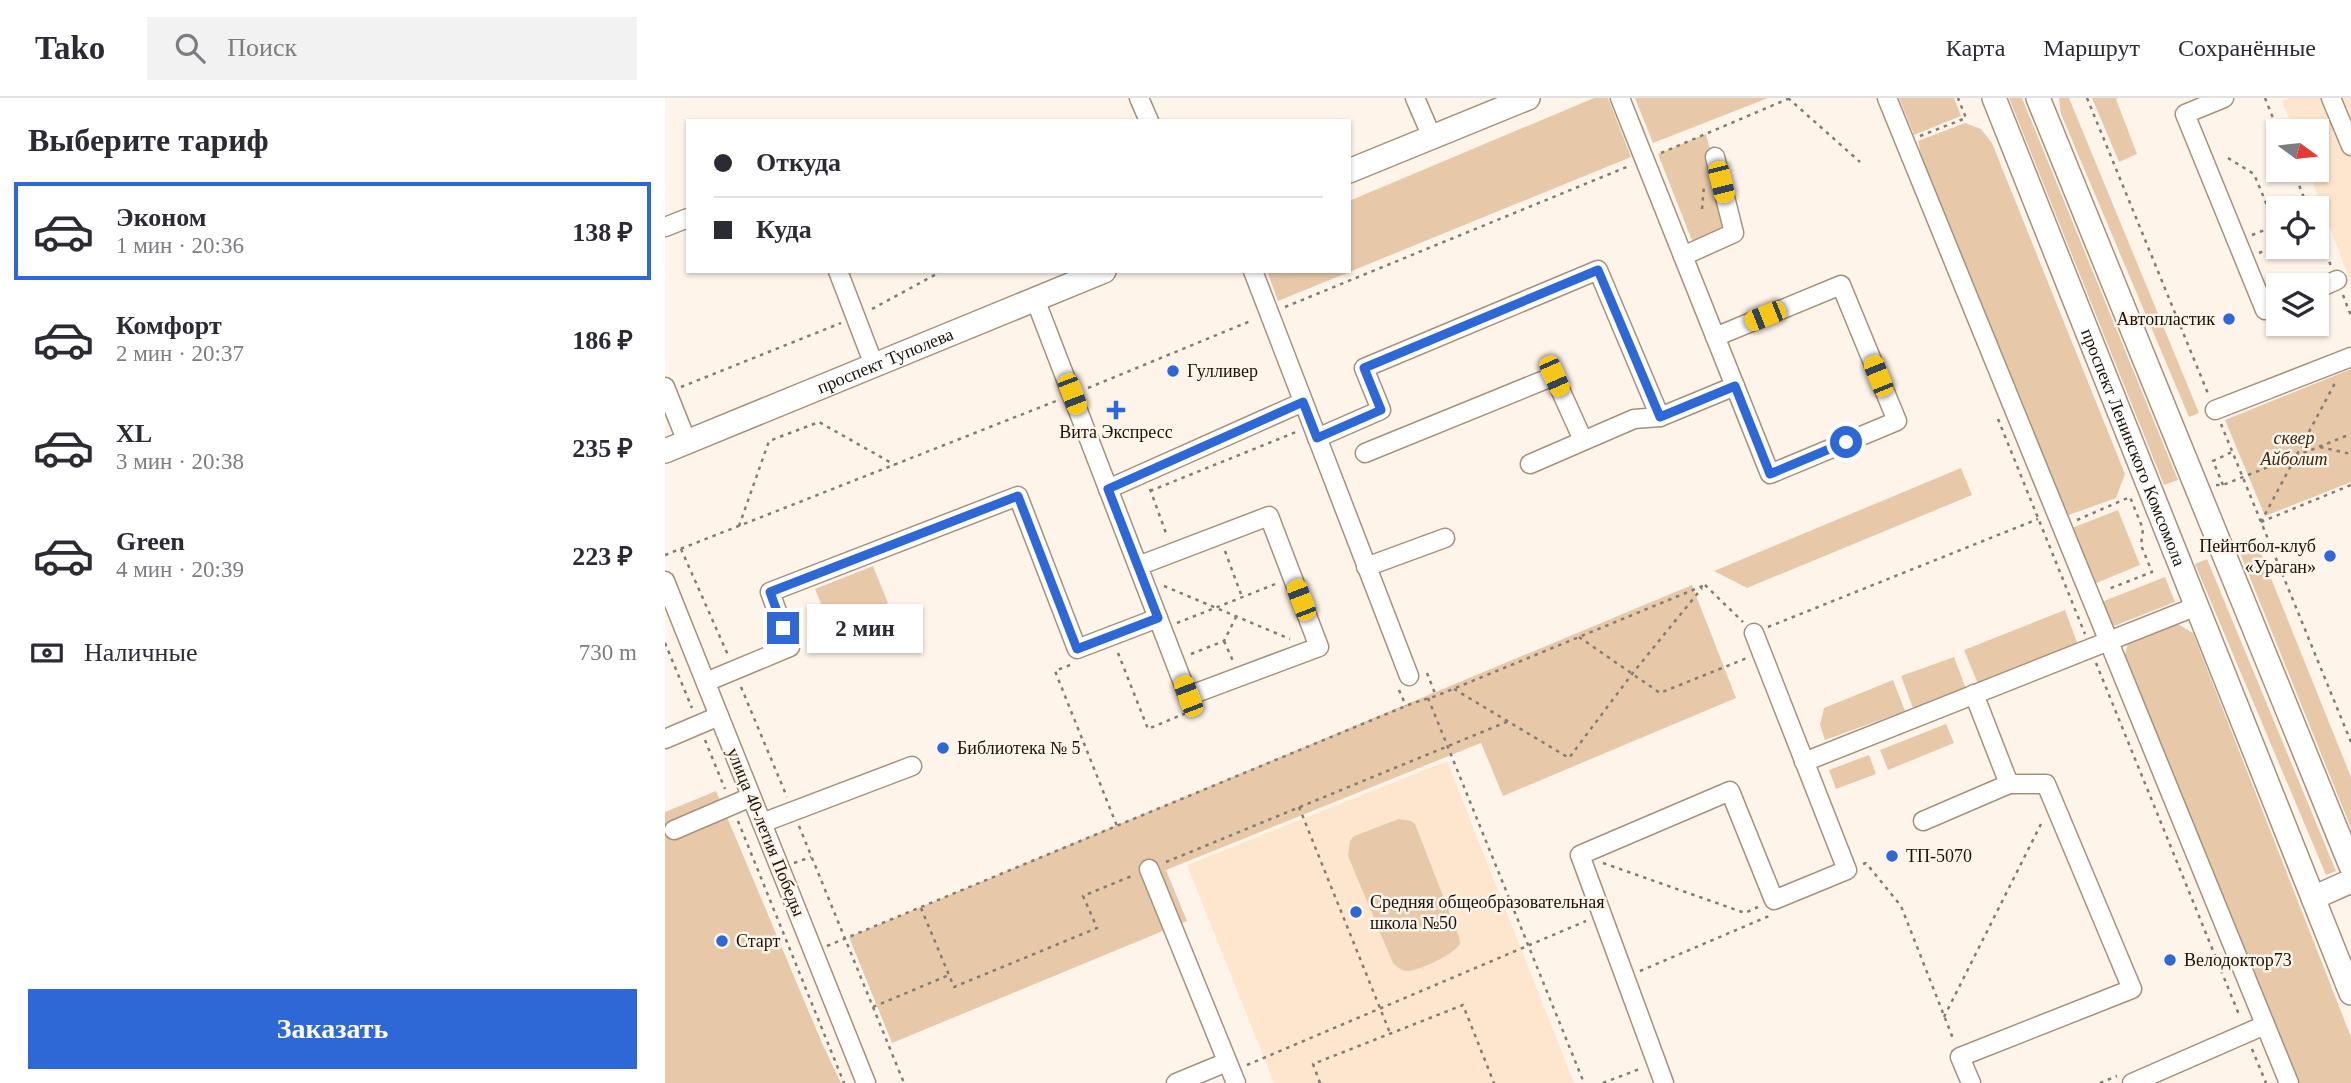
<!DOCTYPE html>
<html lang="ru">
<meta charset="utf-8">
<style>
body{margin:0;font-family:"Times New Roman",serif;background:#f2f2f3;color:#2b2b33;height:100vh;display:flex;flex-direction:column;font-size:26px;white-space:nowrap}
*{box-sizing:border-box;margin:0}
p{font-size:23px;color:#7c7c81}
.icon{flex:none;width:38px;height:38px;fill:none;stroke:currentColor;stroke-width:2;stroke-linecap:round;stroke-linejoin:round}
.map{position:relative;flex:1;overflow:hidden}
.side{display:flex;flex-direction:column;background:#fff;width:665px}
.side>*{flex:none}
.top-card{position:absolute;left:21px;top:21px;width:665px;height:154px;border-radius:0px;box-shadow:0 2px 5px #0004;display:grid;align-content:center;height:154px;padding:0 28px;background:#fff}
.needle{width:46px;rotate:105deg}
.controls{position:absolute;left:1601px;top:21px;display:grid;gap:14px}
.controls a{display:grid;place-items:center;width:63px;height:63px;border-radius:0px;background:#fff;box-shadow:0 2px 5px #0004;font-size:35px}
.end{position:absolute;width:32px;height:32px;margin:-16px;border:9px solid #2e68d6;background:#fff;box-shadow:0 0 0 4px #fff}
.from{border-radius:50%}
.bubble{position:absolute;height:49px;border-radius:0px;background:#fff;box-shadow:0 2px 5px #0004;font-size:23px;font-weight:800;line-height:49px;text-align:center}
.car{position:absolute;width:21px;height:42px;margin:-21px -10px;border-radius:9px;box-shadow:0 0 5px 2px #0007;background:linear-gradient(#f5c518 24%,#345 0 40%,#f5c518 0 76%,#345 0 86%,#f5c518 0)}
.top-card b{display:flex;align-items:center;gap:24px;height:66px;font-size:26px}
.top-card b+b{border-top:2px solid #e1e1e2}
.top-card i{width:18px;height:18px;background:#2b2b33}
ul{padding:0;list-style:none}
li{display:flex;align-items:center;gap:21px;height:98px;margin:0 14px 10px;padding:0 14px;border:4px solid transparent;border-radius:0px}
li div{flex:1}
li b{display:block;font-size:26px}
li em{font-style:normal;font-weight:800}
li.on{border-color:#2e68d6}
li>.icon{width:63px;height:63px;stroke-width:1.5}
h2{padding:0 28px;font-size:32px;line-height:84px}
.pay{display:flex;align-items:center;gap:18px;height:77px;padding:0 28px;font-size:26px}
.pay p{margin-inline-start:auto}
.primary-button{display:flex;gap:14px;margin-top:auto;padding:14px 28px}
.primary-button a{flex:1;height:80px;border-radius:0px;background:#2e68d6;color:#fff;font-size:28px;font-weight:800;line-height:80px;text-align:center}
header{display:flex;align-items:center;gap:42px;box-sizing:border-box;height:98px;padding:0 35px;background:#fff;border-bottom:2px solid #e1e1e2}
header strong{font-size:33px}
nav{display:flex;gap:38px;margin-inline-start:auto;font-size:24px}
.search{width:490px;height:63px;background:#f2f2f3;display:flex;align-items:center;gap:18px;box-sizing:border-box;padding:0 24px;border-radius:0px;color:#7c7c81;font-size:26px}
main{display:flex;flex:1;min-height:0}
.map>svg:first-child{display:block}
</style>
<header>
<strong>Tako</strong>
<div class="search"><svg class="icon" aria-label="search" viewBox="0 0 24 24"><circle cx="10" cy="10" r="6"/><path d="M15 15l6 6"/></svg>Поиск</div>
<nav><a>Карта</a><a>Маршрут</a><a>Сохранённые</a></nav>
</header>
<main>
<section class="side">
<h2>Выберите тариф</h2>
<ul>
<li class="on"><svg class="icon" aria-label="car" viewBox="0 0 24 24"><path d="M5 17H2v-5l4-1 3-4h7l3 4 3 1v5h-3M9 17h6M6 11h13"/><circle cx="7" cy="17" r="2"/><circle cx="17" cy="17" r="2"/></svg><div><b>Эконом</b><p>1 мин · 20:36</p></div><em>138 ₽</em></li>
<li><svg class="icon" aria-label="car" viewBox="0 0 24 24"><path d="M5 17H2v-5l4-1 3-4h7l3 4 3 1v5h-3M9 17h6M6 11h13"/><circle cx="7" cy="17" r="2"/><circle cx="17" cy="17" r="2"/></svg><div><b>Комфорт</b><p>2 мин · 20:37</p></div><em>186 ₽</em></li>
<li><svg class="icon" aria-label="car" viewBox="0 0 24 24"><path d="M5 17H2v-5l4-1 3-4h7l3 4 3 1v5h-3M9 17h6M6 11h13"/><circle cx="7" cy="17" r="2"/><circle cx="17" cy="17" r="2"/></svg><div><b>XL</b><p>3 мин · 20:38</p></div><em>235 ₽</em></li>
<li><svg class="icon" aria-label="car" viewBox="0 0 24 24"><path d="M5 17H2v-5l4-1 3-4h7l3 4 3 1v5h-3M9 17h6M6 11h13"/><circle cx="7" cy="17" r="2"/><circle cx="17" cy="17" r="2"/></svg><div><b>Green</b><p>4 мин · 20:39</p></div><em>223 ₽</em></li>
</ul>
<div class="pay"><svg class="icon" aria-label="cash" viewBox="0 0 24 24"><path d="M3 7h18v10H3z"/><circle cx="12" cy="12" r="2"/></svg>Наличные<p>730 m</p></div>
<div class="primary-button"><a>Заказать</a></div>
</section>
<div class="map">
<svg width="1686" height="985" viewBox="0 0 1686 985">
<rect width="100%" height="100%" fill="#fef4ea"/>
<!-- built -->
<g fill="#fee6ce">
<path d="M1625 0H1686V185L1643 72H1652V33H1629L1617 3Z"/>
<path d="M782 663 909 985H609L522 767Z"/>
</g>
<!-- green -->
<g fill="#e7c9aa">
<path d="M929 0H943L966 59 613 203 602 173H684V103Z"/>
<path d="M970 0H1103L988 45Z"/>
<path d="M1234 0H1289L1296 18 1249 37Z"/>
<path d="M1344 0H1357L1513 382 1499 387Z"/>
<path d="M1394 0H1404L1534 315 1524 319 1396 16Z"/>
<path d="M1427 0H1453L1451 1 1472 56 1454 64Z"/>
<path d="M1300 25 1316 31 1327 45 1460 376 1451 400 1401 418 1262 87 1253 43Z"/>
<path d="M1041 36 1064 127 1028 145 993 56Z"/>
<path d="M1686 271V384L1600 418 1560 322Z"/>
<path d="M1296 370 1307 397 1082 490 1049 473Z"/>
<path d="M1453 412 1475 467 1429 486 1407 430Z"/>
<path d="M1591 443 1686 679V730L1573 450Z"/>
<path d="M1542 461 1671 773 1661 777 1530 466Z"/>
<path d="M208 468 223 505 165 528 150 491Z"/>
<path d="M1500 479 1510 504 1444 530 1434 505Z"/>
<path d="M1027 487 1071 600 838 698 816 645 501 772 522 823 227 945 184 839Z"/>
<path d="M1400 512 1413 547 1313 586 1299 552Z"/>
<path d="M1511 525 1528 535 1686 939V985H1633L1459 560 1463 545Z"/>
<path d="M1289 559 1301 591 1248 610 1236 578Z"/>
<path d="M1228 582 1240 613 1160 642 1155 627 1159 610Z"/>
<path d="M1281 626 1289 645 1223 672 1215 652Z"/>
<path d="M1204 657 1211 676 1171 691 1164 672Z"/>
<path d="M51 693 157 945 176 985H0V714Z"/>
<path d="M734 721 746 723 750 726 794 839 795 846C788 857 755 872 743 873 736 873 732 869 728 865L683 758 685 743 689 738Z"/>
</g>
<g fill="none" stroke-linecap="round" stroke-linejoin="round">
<defs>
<g id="minor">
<path d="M474 0 484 23"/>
<path d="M750 0 767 39"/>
<path d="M955 0 1105 376 1232 323 1176 187 1050 239"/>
<path d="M1222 0 1624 985"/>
<path d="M1559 0 1520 16 1600 212 1614 206"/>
<path d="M1666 0 1686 48"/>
<path d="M0 129 23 120"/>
<path d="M1018 158 1069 135 1050 59"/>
<path d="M173 173 209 267"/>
<path d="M588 173 744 578"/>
<path d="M1652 191 1672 182"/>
<path d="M370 201 523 598 654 549 604 418 473 468"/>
<path d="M0 289 22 344"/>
<path d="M1550 312 1686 259"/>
<path d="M652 340 716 312 699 270 933 172 995 319"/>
<path d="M700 355 889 278 918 342"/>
<path d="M865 366 969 321 995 319 1070 288"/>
<path d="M443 391 638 304"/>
<path d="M701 469 780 440"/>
<path d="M0 483 201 985"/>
<path d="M41 584 125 549 105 494 353 398 412 551 493 520"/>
<path d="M0 641 54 618"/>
<path d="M1139 664 1532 508"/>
<path d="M1258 723 1344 686"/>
<path d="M97 725 247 668"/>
<path d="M9 732 86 699"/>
<path d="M484 771 571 985"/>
<path d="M511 985 562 964"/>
<path d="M999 985 915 757 1065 693 1109 802 1182 772 1089 535"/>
<path d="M1306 985 1295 959 1467 891 1381 686H1344L1309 596"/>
<path d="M1467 985 1600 927"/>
</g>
<g id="major">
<path id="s1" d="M1329 0 1686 895"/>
<path d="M1373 0 1686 768"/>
<path d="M684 73 863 0"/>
<path id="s2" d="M0 353 439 173"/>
<path d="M1648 800 1686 783"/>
</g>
</defs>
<!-- minor casing -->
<use href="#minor" stroke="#a7917a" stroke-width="21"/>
<!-- major casing -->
<use href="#major" stroke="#a7917a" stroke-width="26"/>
<!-- path -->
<g stroke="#847b72" stroke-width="2.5" stroke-dasharray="3.5 5" stroke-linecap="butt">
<path d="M1123 0 1195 64"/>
<path d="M1422 0 1544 298"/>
<path d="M1600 0 1614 35"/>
<path d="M1255 38 1301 20 1293 0"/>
<path d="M996 55 1125 0"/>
<path d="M1563 60 1589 76 1614 136"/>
<path d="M1628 72 1643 110"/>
<path d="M1037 111 1039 87"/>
<path d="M1652 132 1666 168"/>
<path d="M1587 137 1610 128"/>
<path d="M1594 155 1614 147"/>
<path d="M1678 197 1686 218"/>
<path d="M620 209 964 68"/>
<path d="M207 211 277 173"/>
<path d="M16 289 176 225"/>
<path d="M423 290 588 222"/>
<path d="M1333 321 1420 536"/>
<path d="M1556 326 1686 644"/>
<path d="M1655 349 1686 356"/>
<path d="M1551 387H1558L1686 336"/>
<path d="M1558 387 1548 363 1567 354"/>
<path d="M485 391 502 438"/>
<path d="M485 393 631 334"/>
<path d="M1412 422 1465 399 1478 431 1476 447 1487 474 1441 492"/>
<path d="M1596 424 1670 285"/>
<path d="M1596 424 1686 387"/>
<path d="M74 428 104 343 154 324 230 367"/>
<path d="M16 451 63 557"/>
<path d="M560 453 577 499"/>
<path d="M0 457 391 303"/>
<path d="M1040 487 1078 524"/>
<path d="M499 488 625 541"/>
<path d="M512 525 613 485"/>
<path d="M1103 529 1373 421"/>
<path d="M914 539 995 595 1082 560"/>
<path d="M559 543 568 563"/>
<path d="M0 545 27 610"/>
<path d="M453 555 483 631 521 615"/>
<path d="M526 556 559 543 571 519"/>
<path d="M1431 565 1575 919"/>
<path d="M405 567 390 573 452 728"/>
<path d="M762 575 771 598"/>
<path d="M76 589 122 699"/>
<path d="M789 591 904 660 967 576 1037 490"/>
<path d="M734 592 741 608"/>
<path d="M763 600 919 985"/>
<path d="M40 642 60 691"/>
<path d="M634 709 725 935"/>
<path d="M73 723 179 985"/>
<path d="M134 728 239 985"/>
<path d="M501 764 844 623"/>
<path d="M129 765 146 759"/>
<path d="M938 765 1080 815 1093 809"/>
<path d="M1198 766 1201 765 1236 808 1289 943"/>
<path d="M256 810 289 889 432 830 418 798 469 777"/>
<path d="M162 848 748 605 771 598 1040 487"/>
<path d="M975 873 1104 818"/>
<path d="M208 909 284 877"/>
<path d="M1279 919 1378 722"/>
<path d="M1587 951 1601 985"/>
<path d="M582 967 921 823"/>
<path d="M655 985 648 966 798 907 829 985"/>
<path d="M938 985 977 970"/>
<path d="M1435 985 1452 978"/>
</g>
<!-- minor -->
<use href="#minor" stroke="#fff" stroke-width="18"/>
<!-- major -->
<use href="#major" stroke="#fff" stroke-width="23"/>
</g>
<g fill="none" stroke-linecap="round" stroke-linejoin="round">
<!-- route -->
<path stroke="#2e68d6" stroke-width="9" d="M118 530 105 494 353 398 412 551 493 520 443 391 638 304 652 340 716 312 699 270 933 172 995 319 1070 288 1105 376 1181 344"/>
</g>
<!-- markers -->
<g fill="#2e68d6" stroke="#fef4ea" stroke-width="2.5">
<circle cx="1564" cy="221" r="7"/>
<circle cx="508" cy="273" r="7"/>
<path d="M447.5 301.5h7v7h7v7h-7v7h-7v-7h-7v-7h7z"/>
<circle cx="1665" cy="458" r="7"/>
<circle cx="278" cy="650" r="7"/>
<circle cx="1227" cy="758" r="7"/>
<circle cx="691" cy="814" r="7"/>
<circle cx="57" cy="843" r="7"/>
<circle cx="1505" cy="862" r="7"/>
</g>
<g text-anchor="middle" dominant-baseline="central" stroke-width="5" stroke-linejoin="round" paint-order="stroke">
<!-- poi labels -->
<g font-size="18" fill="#1a120a" stroke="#fef4ea" text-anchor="start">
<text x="1550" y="221" text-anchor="end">Автопластик</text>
<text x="522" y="273">Гулливер</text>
<text x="451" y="334" text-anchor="middle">Вита Экспресс</text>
<text x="1651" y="448" text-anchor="end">Пейнтбол-клуб<tspan x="1651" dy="21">«Ураган»</tspan></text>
<text x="292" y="650">Библиотека № 5</text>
<text x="1241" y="758">ТП-5070</text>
<text x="705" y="804">Средняя общеобразовательная<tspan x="705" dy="21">школа №50</tspan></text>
<text x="71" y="843">Старт</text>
<text x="1519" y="862">Велодоктор73</text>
</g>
<!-- street labels -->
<g font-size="18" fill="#1a120a" stroke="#fef4ea">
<text stroke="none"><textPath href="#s2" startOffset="238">проспект Туполева</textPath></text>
<text stroke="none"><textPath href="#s1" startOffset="376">проспект Ленинского Комсомола</textPath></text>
<text transform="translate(101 734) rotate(68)">улица 40-летия Победы</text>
</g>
<!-- park labels -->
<g font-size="18" font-style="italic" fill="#3b260c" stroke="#fef4ea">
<text x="1629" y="340">сквер<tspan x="1629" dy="21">Айболит</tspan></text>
</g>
</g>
</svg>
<div class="controls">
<a><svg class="needle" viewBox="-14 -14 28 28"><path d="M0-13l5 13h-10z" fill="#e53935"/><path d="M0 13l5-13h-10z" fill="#7c7c81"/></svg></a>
<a><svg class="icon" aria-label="locate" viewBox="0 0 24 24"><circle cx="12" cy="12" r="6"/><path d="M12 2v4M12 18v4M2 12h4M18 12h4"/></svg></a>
<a><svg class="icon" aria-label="layers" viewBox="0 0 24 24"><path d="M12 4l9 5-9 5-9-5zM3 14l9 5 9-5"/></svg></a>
</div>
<i class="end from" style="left:1181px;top:344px"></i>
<i class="end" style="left:118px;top:530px"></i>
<div class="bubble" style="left:142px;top:506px;width:116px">2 мин</div>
<i class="car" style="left:1056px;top:84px;rotate:166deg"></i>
<i class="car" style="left:1100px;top:218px;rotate:248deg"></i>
<i class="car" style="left:889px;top:278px;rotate:156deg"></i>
<i class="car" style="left:1213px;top:278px;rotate:338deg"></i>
<i class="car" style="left:407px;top:296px;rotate:159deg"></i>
<i class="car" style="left:636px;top:502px;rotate:339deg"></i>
<i class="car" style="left:523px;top:598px;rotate:339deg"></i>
<div class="top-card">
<b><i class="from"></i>Откуда</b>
<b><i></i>Куда</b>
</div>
</div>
</main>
